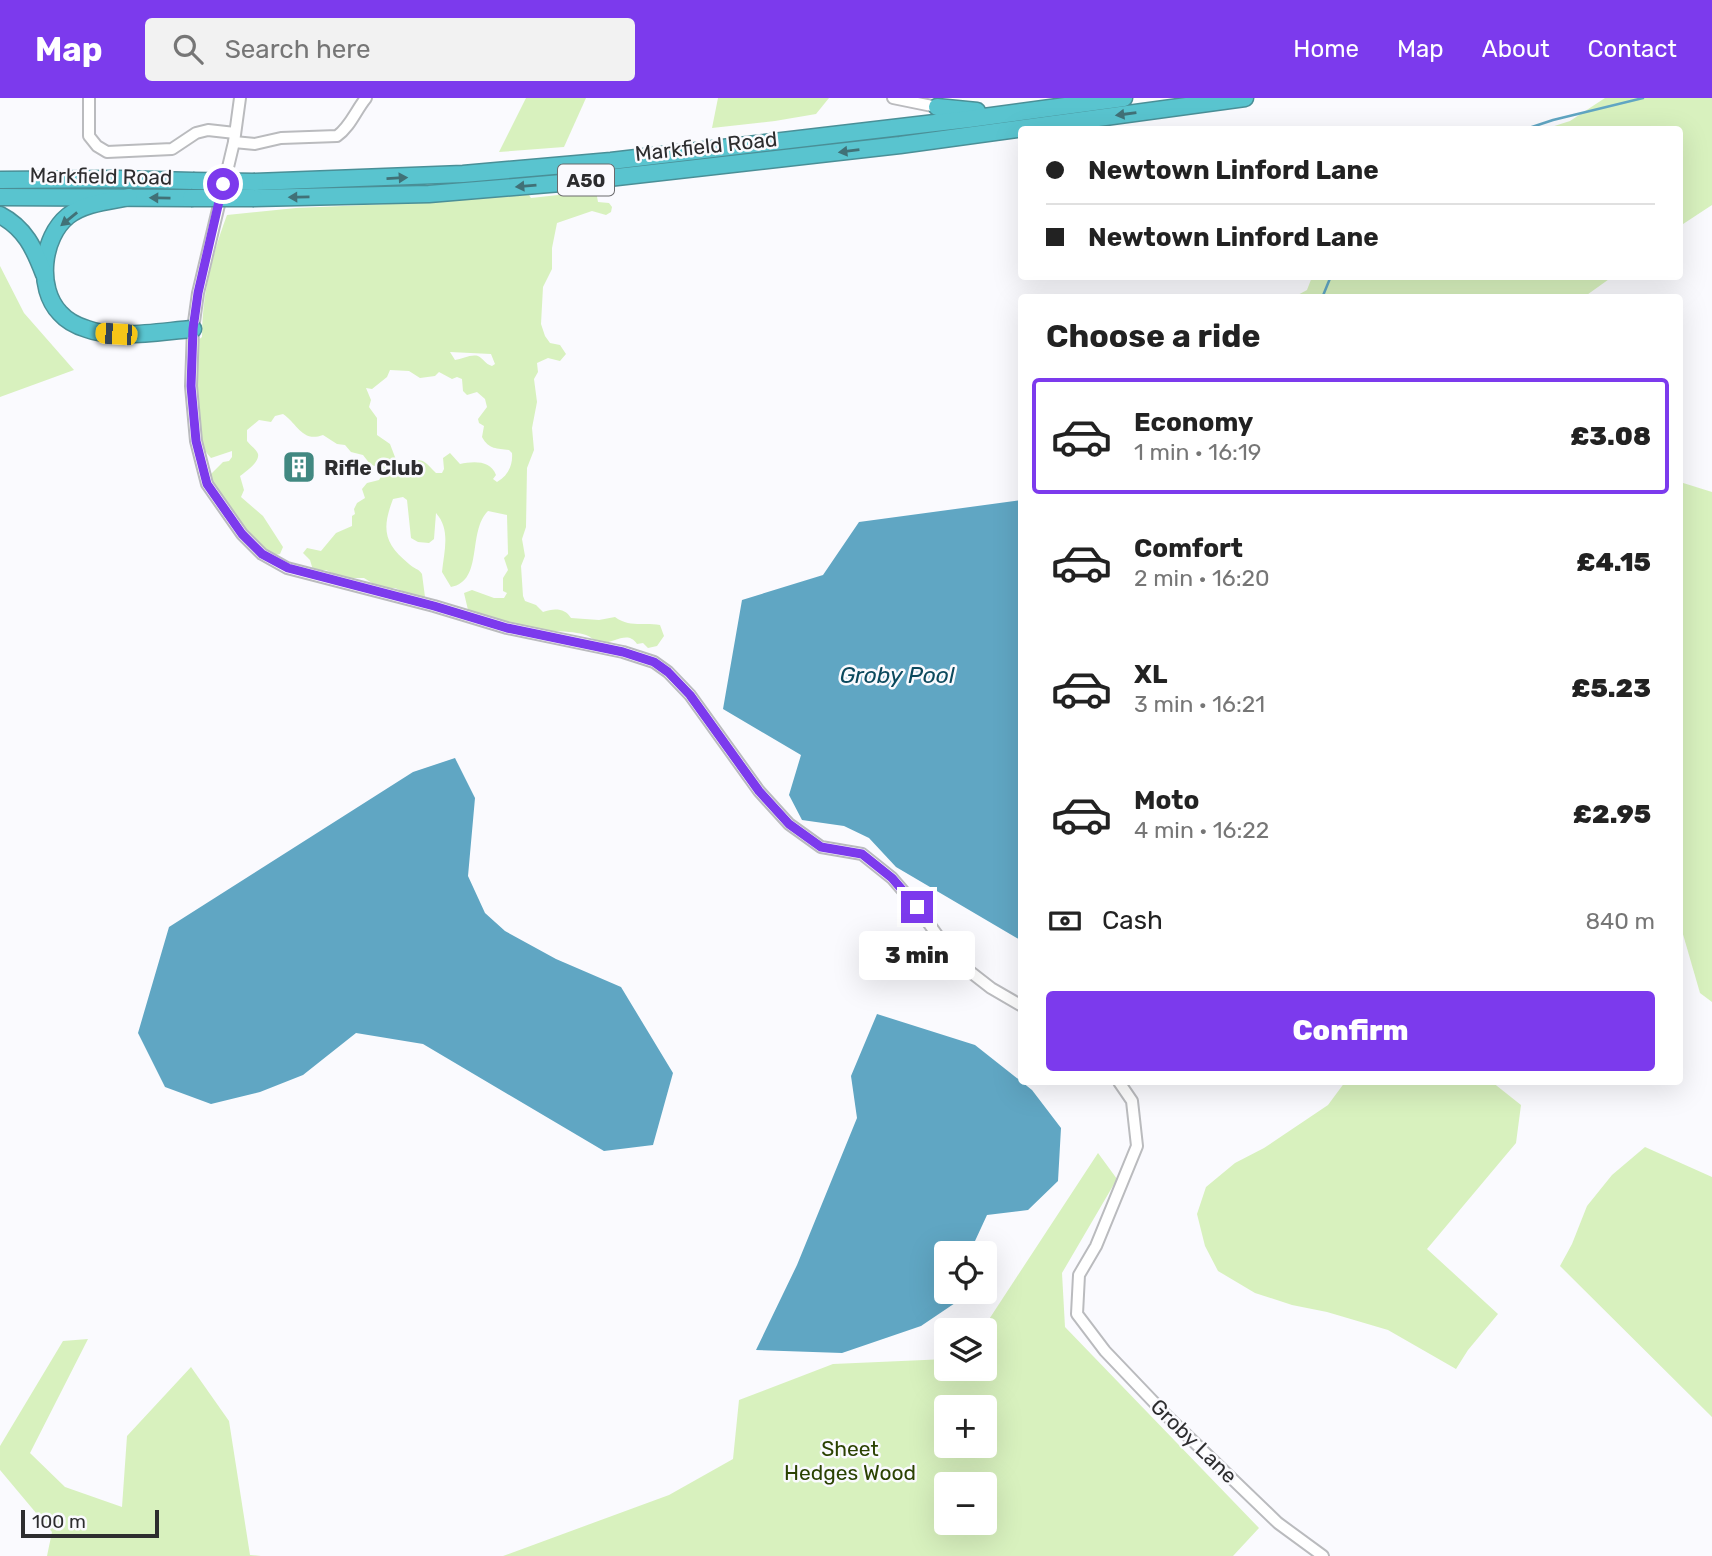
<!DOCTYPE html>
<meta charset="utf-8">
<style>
body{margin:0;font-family:Rubik,sans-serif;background:#f2f2f2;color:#222;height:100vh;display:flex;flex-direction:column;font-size:26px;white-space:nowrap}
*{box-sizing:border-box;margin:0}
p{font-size:23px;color:#767676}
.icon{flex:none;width:38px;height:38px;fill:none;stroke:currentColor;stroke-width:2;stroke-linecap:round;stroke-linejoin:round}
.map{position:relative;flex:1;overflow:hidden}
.sheet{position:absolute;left:1018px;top:196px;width:665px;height:791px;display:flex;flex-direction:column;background:#fff;border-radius:7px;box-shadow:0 7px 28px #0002}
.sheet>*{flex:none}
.guide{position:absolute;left:1018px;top:28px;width:665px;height:154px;border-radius:7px;box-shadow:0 7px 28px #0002;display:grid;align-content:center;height:154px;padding:0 28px;background:#fff}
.tools{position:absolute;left:934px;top:1143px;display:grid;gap:14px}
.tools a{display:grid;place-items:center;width:63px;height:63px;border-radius:7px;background:#fff;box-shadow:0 7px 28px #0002;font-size:35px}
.scale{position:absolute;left:21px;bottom:18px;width:138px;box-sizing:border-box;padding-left:7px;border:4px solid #2d2d2f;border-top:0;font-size:19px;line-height:24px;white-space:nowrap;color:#2d2d2f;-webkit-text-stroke:5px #fafafe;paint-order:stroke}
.end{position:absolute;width:32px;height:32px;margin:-16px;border:9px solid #7c3aed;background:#fff;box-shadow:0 0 0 4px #fff}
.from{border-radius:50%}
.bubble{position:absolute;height:49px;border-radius:7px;background:#fff;box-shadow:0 7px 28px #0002;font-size:23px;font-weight:800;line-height:49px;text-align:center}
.car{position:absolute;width:21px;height:42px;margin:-21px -10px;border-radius:9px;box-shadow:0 0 5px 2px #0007;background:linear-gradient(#f5c518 24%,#345 0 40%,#f5c518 0 76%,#345 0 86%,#f5c518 0)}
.guide b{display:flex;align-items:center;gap:24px;height:66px;font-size:26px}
.guide b+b{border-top:2px solid #e0e0e0}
.guide i{width:18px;height:18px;background:#222}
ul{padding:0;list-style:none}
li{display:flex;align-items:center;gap:21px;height:116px;margin:0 14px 10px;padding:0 14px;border:4px solid transparent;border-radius:7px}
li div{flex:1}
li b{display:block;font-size:26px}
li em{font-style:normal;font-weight:800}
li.on{border-color:#7c3aed}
li>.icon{width:63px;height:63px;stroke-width:1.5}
h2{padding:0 28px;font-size:32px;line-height:84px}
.pay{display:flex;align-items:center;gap:18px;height:77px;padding:0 28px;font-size:26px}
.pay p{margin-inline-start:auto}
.cta{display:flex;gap:14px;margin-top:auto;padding:14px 28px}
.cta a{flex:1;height:80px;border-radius:7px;background:#7c3aed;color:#fff;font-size:28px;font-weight:800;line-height:80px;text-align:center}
header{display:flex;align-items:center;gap:42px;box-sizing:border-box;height:98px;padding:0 35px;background:#7c3aed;color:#fff}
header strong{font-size:33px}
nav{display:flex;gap:38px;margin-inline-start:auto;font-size:24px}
.search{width:490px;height:63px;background:#f2f2f2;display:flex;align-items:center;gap:18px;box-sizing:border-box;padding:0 24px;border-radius:7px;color:#767676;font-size:26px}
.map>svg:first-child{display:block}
</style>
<header>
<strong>Map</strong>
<div class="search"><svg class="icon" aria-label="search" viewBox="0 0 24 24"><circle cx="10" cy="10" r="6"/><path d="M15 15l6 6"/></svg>Search here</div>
<nav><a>Home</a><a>Map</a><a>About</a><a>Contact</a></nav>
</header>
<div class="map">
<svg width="1712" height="1458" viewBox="0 0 1712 1458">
<rect width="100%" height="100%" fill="#fafafe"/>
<!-- green -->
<g fill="#d8f1be" fill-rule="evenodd">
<path d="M526 0H586L564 49 499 54Z"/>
<path d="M718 0H829L816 16 775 23 712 30Z"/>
<path d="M1605 0H1712V107L1680 128V32L1545 31 1570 23Z"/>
<path d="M584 91 596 93 598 104 609 105 612 109 611 114 606 117 592 113 557 125 552 150V171L543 189 541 226 545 238 550 245 560 247 566 256 560 263 548 260 537 265 538 274 534 281 537 304 532 330 534 352 527 370 526 429 522 441 525 458 521 468 523 498 525 503 536 507 543 514C554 510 565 510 571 520L599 522 615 519C630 530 643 524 660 527L664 538 657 548 648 550 643 545 637 546C628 532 615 545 601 545 595 544 592 539 586 537 578 534 555 532 546 534L477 517 468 512 464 495 472 492 494 500H504L507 495 503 493V480L508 472 504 460 508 456 507 417 488 413C467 434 484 483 451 489L442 474C444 453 451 432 436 415L434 441 429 445 418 444 411 440 407 402 403 399 393 401C382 430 383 445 409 466 414 471 418 470 422 476L425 499H417L395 490H380L364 480H343L326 472H313L310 462 303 455 307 450 321 453 336 435 352 428V418L355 416 354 411 357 405 365 400 362 391 367 385 379 382 382 377 381 371 370 366 363 357 351 354 345 347 337 346 323 337C302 345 297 325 283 316L275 318 271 324 259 322 247 332V343C250 347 257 352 258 356 260 364 245 374 240 378L244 392 241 399 263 418 283 449 280 456 269 458C246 436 223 407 209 378L223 364 229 363 232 359V353L211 360C195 343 194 316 186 295L195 290 198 274 197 243 202 239C202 197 212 157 227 117L296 110 390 106 529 97 531 100 567 96ZM450 254 491 256 495 266 492 268C485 266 483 260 478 258 471 256 462 261 455 262ZM390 272 409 273 420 280 435 278 439 274 452 281 457 279 462 281 463 293 467 297 477 294 485 301 487 309 478 321 479 325 484 328 482 339C489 352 497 350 509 352L512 355C513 367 508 378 497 384L493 381 496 377C491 362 473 363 460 366L450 355 443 360 444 371 442 375H436C420 358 422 360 401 369L398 367 390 346 377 337V320L369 309 371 302 366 290 372 291 387 279Z"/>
<path d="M0 168 24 215 74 272 0 299Z"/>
<path d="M1312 179V178L1612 179 1584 199H1294L1307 192Z"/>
<path d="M1680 384 1712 394V904L1700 895 1680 826Z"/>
<path d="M1345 984H1492L1521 1007 1516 1045 1427 1151 1498 1216 1468 1252 1456 1271 1388 1232 1327 1214 1292 1207 1255 1195 1218 1173 1205 1148 1197 1116 1206 1089 1235 1065 1264 1050 1328 1007Z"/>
<path d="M1645 1049 1712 1079V1319L1560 1168 1572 1146 1587 1108 1612 1077Z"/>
<path d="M1098 1055 1117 1081 1062 1175 1065 1229 1259 1430 1233 1458H503L669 1397 733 1361 739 1302 833 1266 947 1261V1270H985V1232H982ZM947 1309H985V1348H947ZM947 1386H985V1424H947Z"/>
<path d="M88 1241 30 1355 65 1389 122 1409 127 1338 191 1269 229 1323 250 1457 261 1458H47L52 1434 0 1372V1348L63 1243Z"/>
</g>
<!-- water -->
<g fill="#60a6c3">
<path d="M1022 402V843L896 769 869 740 844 728 802 722 789 697 801 657 723 611 742 502 823 477 859 424Z"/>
<path d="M455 660 475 700 468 778 485 815 505 833 556 861 621 889 673 975 653 1047 604 1053 423 946 356 935 303 977 260 994 211 1006 165 989 138 935 169 829 413 674Z"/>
<path d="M877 916 975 947 1032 992 1061 1030 1058 1083 1028 1112 987 1117 975 1143 996 1163 985 1192V1155H947V1194H985L983 1198 964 1199 921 1228 842 1255 756 1252 797 1167 857 1020 851 978Z"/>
</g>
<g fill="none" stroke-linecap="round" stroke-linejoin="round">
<!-- stream -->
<g stroke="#60a6c3" stroke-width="2.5">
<path d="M1523 32 1553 22 1643 0"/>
<path d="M1322 200 1331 178"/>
</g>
<defs>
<g id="minor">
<path d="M89 0V38L97 48 107 54 172 51 196 35 208 32 235 35"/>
<path d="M240 0 234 44 198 195 193 231 191 288 196 343 207 386 242 436 262 456 287 470 434 508 507 530 623 554 654 564 668 574 690 597 759 693 789 726 821 749 862 756 892 780 917 809 955 862 991 890 1022 908"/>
<path d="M893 0 937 9"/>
<path d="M234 44 255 46 281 40 337 38C350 29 356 12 366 0"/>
<path d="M1119 984 1132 1003 1137 1048 1096 1148 1079 1177 1077 1216 1105 1253 1168 1319 1278 1425 1323 1458"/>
</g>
<g id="highway">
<path d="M937 9 977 13"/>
<path d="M0 82 119 81 193 83"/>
<path d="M255 84 463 76 611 63 969 21 1124 0"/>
<path d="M0 99 191 100"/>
<path d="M129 99C110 103 84 105 68 118 42 139 36 190 60 215 67 223 77 228 87 231 115 242 163 233 193 231"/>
<path d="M254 100 429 96 573 84 900 47 1245 0"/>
<path d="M0 117C25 130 34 150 44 176"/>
</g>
</defs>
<!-- minor casing -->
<use href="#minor" stroke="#babbbe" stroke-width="14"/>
<!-- highway casing -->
<use href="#highway" stroke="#4a8f97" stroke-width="19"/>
<!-- minor -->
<use href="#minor" stroke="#fff" stroke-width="10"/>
<!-- highway -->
<use href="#highway" stroke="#59c4cf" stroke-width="16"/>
<defs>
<g id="highway-bridge">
<path d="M193 83 255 84"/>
<path d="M191 100H254"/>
</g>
</defs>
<!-- highway-bridge casing -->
<use href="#highway-bridge" stroke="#4a8f97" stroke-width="19" stroke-linecap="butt"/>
<!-- highway-bridge -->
<use href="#highway-bridge" stroke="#59c4cf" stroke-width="16"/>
</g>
<!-- one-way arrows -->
<defs><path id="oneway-solid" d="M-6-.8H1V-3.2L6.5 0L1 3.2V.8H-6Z" transform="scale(1.75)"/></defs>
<g fill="#417177">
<use href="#oneway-solid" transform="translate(1126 16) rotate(172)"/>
<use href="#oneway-solid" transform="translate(849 53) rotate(173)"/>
<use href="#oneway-solid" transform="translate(397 80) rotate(-3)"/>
<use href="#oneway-solid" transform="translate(526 88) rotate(175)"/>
<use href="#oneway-solid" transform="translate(299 99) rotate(179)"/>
<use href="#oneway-solid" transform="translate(160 100) rotate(-179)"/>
<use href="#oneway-solid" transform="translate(69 121) rotate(141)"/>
</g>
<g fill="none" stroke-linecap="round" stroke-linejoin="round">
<!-- route -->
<path stroke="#7c3aed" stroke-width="9" d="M223 86 198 195 193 231 191 288 196 343 207 386 242 436 262 456 288 470 434 508 507 530 623 554 654 564 668 574 690 597 759 693 789 726 821 749 862 756 892 780 917 809"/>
</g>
<!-- icons -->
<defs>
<symbol id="building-square" viewBox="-11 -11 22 22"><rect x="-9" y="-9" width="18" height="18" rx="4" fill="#418881" stroke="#fafafe"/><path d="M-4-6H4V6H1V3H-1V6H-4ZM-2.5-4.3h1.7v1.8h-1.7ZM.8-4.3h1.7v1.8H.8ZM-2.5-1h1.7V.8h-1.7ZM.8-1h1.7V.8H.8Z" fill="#fff"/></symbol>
</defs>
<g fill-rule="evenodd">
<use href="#building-square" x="280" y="350" width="38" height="38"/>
</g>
<g text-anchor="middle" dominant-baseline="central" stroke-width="5" stroke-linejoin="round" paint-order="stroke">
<!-- shield labels -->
<rect fill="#fafafe" stroke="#6a6a6d" stroke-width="2" x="558" y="66.5" width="56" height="31" rx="5"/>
<g font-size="19" font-weight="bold" fill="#2d2d2f">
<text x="586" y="82">A50</text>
</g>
<!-- street labels -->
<g font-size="21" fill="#2d2d2f" stroke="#fafafe">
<text transform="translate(706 48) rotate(-6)">Markfield Road</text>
<text transform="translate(101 78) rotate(1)">Markfield Road</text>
<text transform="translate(1194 1343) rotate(44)">Groby Lane</text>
</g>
<!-- poi labels -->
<g font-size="21" font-weight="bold" fill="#2d2d2f" stroke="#fafafe" text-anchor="start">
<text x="324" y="369">Rifle Club</text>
</g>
<!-- park labels -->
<g font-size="21" fill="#2b4202" stroke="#fafafe">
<text x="850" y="1350">Sheet<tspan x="850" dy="24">Hedges Wood</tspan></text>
</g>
<!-- water labels -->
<g font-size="23" font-style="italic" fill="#0b495d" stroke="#fafafe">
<text x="897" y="577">Groby Pool</text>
</g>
</g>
</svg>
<div class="tools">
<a><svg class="icon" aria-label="locate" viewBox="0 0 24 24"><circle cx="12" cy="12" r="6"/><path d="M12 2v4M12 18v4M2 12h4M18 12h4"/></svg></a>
<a><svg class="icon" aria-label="layers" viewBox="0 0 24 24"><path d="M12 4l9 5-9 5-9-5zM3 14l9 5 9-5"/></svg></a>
<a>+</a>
<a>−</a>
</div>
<div class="scale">100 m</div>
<i class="end from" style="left:223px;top:86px"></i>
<i class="end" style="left:917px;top:809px"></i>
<div class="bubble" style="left:859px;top:833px;width:116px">3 min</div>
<i class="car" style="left:116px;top:236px;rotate:274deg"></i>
<div class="guide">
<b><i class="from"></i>Newtown Linford Lane</b>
<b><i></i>Newtown Linford Lane</b>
</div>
<section class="sheet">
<h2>Choose a ride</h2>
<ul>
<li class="on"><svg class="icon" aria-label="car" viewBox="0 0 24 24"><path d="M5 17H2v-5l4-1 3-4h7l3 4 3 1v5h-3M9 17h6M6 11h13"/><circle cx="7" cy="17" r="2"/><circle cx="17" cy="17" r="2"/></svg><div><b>Economy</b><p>1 min · 16:19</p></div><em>£3.08</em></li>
<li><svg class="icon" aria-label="car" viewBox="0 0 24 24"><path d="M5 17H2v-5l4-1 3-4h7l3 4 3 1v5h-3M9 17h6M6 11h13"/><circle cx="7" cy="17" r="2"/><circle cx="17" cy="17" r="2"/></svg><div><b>Comfort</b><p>2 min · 16:20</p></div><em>£4.15</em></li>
<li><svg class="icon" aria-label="car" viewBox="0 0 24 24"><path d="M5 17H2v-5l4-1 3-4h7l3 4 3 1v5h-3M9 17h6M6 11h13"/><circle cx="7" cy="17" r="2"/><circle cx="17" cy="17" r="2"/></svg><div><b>XL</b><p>3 min · 16:21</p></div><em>£5.23</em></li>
<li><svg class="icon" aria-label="car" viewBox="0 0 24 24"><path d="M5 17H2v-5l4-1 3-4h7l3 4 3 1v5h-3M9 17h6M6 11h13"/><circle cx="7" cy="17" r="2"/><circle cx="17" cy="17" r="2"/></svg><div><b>Moto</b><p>4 min · 16:22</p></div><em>£2.95</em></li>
</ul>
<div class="pay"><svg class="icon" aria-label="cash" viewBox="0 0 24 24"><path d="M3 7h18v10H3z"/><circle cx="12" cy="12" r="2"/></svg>Cash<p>840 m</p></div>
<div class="cta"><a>Confirm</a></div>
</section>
</div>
